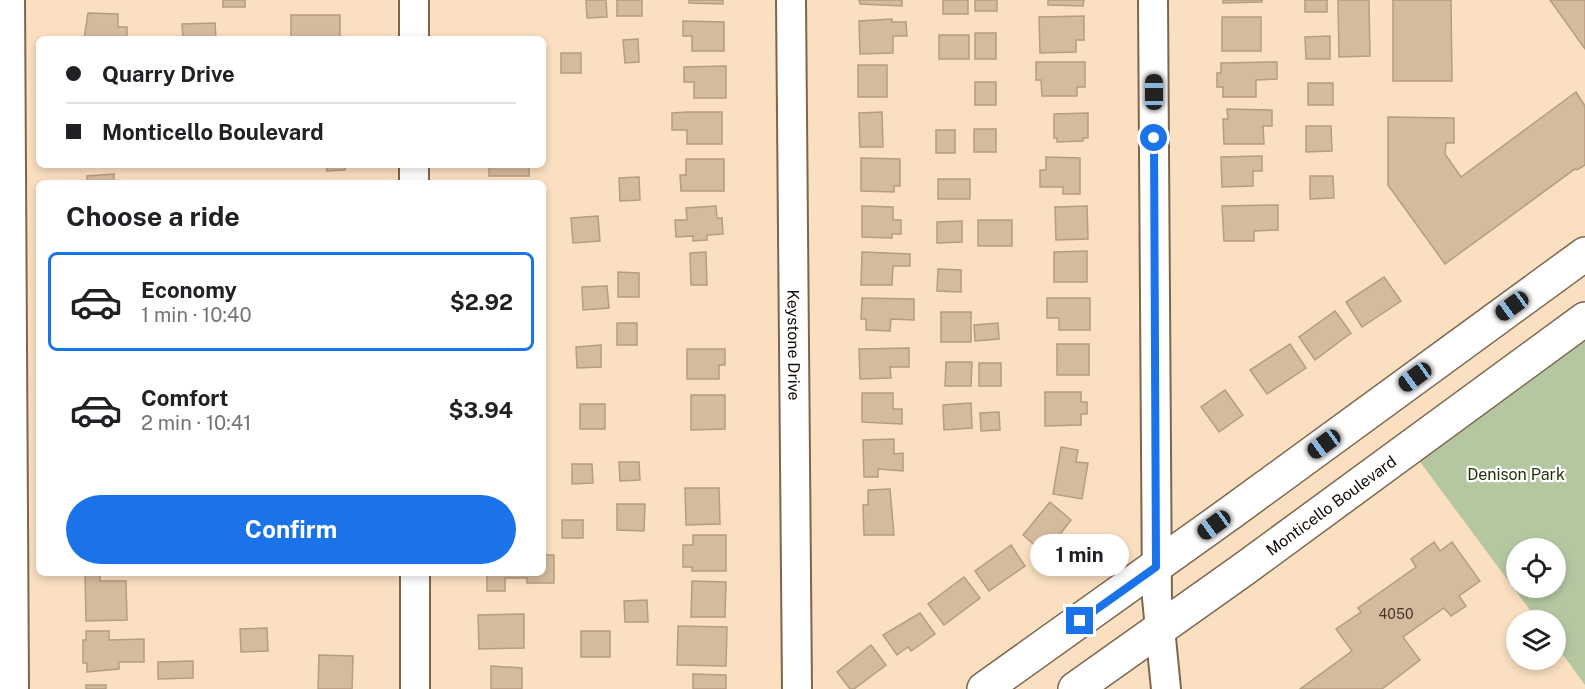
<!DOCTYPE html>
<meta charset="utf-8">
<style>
body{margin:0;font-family:"Public Sans",sans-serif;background:#f2f2f2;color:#202124;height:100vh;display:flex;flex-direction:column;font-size:22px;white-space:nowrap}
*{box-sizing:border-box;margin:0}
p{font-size:20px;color:#757577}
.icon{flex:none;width:33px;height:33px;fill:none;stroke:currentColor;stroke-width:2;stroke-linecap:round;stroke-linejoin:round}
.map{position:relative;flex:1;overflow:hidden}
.panel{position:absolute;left:36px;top:180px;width:510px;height:396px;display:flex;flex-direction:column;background:#fff;border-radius:9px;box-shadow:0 3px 9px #0003}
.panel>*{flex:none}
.banner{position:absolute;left:36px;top:36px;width:510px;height:132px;border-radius:9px;box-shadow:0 3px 9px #0003;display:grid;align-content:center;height:132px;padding:0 30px;background:#fff}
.fabs{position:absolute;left:1506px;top:538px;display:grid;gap:12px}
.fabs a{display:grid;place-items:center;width:60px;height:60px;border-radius:50%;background:#fff;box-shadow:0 3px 9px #0003;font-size:30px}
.end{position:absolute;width:27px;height:27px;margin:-14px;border:8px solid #1a73e8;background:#fff;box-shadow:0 0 0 3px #fff}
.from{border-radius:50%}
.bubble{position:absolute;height:42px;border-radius:21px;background:#fff;box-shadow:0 3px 9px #0003;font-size:20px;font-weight:700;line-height:42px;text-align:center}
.car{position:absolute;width:18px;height:36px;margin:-18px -9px;border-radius:8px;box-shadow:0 0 4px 2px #0007;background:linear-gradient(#222 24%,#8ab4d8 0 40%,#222 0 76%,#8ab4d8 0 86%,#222 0)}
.banner b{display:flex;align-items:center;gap:21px;height:57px;font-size:22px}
.banner b+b{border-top:2px solid #e0e0e0}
.banner i{width:15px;height:15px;background:#202124}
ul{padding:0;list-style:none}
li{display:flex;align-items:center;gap:18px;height:99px;margin:0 12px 9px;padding:0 18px;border:3px solid transparent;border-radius:9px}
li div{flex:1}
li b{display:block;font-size:22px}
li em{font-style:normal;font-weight:700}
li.current{border-color:#1a73e8}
li>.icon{width:54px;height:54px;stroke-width:1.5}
h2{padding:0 30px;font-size:27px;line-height:72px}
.primary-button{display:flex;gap:12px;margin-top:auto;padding:12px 30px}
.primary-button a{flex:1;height:69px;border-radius:36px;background:#1a73e8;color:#fff;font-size:24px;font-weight:700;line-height:69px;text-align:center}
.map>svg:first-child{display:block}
</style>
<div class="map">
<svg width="1585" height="689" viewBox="0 0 1585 689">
<rect width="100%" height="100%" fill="#fadfc1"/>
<!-- green -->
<path fill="#b5c7a1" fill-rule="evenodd" d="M1585 338V685L1556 645V621H1538L1418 459ZM1516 549H1556V588H1516Z"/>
<!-- building -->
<g fill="#d5bb9d" stroke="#b69c80" stroke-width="1.5">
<rect x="223" y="0" width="22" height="7"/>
<path d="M586 0H606L607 17 587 18Z"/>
<rect x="617" y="0" width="25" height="16"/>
<path d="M689 0H723V4L689 3Z"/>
<path d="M859 0H902V6L860 4Z"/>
<rect x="943" y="0" width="25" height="14"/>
<rect x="975" y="0" width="22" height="11"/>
<path d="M1048 0H1084L1083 6 1048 5Z"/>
<path d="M1223 0H1262V2L1223 3Z"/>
<rect x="1305" y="0" width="22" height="12"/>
<path d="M1338 0H1369L1370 56 1339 57Z"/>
<path d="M1393 0H1451L1452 81H1393Z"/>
<path d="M1550 0H1585V49Z"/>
<path d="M88 13 118 14V27H127V39H84Z"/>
<rect x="291" y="15" width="49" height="24"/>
<path d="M1084 16V40H1076V52L1040 53 1039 17Z"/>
<rect x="1222" y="17" width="39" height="34"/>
<path d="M892 19V22H906L907 36H893V53L860 54 859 21Z"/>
<path d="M683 21 724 22V51H692V36H683Z"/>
<path d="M215 23 216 39H183L182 24Z"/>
<rect x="975" y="33" width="21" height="26"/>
<rect x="939" y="35" width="30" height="24"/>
<path d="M1330 36V59H1306L1305 37Z"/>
<path d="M638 39 639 62 625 63 623 40Z"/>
<rect x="561" y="53" width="20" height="20"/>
<path d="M1036 62H1085V87H1077V96H1042L1041 80H1036Z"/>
<path d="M1277 62V79L1256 80V97H1223V87H1217V73H1221V63Z"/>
<rect x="858" y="65" width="29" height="32"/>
<path d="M726 66V98H694V82H684V67Z"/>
<rect x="975" y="82" width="21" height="23"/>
<rect x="1308" y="83" width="25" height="22"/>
<path d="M1576 92 1585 106V165L1577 170 1575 169 1445 264 1388 185V117L1454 118V143H1446L1445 154 1461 177Z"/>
<path d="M1227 109 1272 110V126H1263L1264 144H1224L1223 119H1228Z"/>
<path d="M687 112H722V144H687V130H672V113Z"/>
<path d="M882 112 883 147H860L859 113Z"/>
<path d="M1088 113V138H1083V141L1057 142V138H1054V114Z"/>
<path d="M1306 126H1331L1332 151 1306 152Z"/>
<rect x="974" y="129" width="22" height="23"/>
<rect x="936" y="130" width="19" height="23"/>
<path d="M1262 156V171H1253V186L1222 187 1221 157Z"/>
<path d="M1046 157 1080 158V194H1063V187H1040V170H1046Z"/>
<path d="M861 158 900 159V186H894V192L861 191Z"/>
<path d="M686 159H724V191H681L680 175H686Z"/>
<path d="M326 165H345V170L327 171Z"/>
<rect x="489" y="165" width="40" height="11"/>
<path d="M114 174V183H87V176Z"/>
<path d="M1310 176H1333L1334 198 1310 199Z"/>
<path d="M639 177 640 200 620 201 619 178Z"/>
<rect x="938" y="179" width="32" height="20"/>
<path d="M1278 205V230L1254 231V241H1224L1222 206Z"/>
<path d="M716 206 717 218H722L723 234 707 235V240L693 241V236L676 237 675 220H687L686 208Z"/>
<path d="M862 206 893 207V220H901V234H892V238L862 237Z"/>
<path d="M1087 206 1088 239 1056 240 1055 207Z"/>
<path d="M598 216 600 241 573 243 571 218Z"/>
<rect x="978" y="220" width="34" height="26"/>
<path d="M962 221V242L937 243V222Z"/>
<path d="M1087 251V282H1054V252Z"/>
<path d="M706 252 707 285H691L690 253Z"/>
<path d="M862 252 910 254V266H893L892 285H861Z"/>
<path d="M938 269 961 270V292L937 291Z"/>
<path d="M618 272 639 273V297H618Z"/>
<path d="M1384 277 1401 301 1362 327 1346 302Z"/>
<path d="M607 286 609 308 583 310 582 287Z"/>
<path d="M862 298 914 299V320L891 319 890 331 866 330V319H861Z"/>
<path d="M1047 298H1090V330H1059V318H1047Z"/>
<path d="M1335 311 1351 333 1315 360 1299 337Z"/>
<rect x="941" y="312" width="30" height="30"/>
<rect x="617" y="323" width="20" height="22"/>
<path d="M998 323 999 339 975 341 974 325Z"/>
<rect x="1057" y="344" width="32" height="31"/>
<path d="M1290 344 1306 368 1267 394 1250 370Z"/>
<path d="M601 345V367L577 368 576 347Z"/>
<path d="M909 348V367H890L891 378 860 379 859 349Z"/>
<path d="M687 349H725V365H719V379H687Z"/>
<path d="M946 362H972L971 386H945Z"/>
<rect x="979" y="363" width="22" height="23"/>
<path d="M1225 390 1243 415 1219 432 1201 407Z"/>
<path d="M1045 392H1081V402H1087V414H1081V425L1045 426Z"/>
<path d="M862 393H893V409H902V424L862 422Z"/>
<path d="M691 395H725V429L691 430Z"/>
<path d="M971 403 972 428 944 430 943 405Z"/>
<rect x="580" y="404" width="25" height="25"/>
<path d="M999 412 1000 430 981 431 980 413Z"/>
<path d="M894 439V454L903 453V471L878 469V477H864L863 440Z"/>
<path d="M1061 447 1078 450 1076 462 1088 463 1082 499 1053 494Z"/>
<path d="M619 462H639L640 480 620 481Z"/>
<path d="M572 464H592L593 483 572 484Z"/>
<path d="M685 488H719L720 524 686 525Z"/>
<path d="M890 489 894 535H864L863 505H868V490Z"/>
<path d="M1050 502 1071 520 1045 554 1023 535Z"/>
<path d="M617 504H645L644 531 617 530Z"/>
<rect x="562" y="520" width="21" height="18"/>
<path d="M693 535H726V571H692V567H683V545H693Z"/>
<path d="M1434 542 1440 551 1452 542 1480 581 1459 596 1466 606 1451 616 1444 608 1403 637 1420 660 1382 689H1300L1352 651 1336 629 1361 612 1358 608 1416 567 1411 559Z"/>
<path d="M1011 545 1025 566 989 591 975 571Z"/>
<path d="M543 555H554V583H527V578H505V591H487V573H543Z"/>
<path d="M85 573H100V581H126L127 620 86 621Z"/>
<rect x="299" y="573" width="48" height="1"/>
<path d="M964 577 980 598 944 625 928 604Z"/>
<path d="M692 581 726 582 725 617H691Z"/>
<path d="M647 600 648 622H625L624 601Z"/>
<path d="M920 613 935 634 911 651 908 647 897 655 883 635Z"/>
<path d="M524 614V648L479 649 478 615Z"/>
<path d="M678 626 727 627 726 666 677 665Z"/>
<path d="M267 628 268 651 241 652 240 629Z"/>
<path d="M86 631H109V640L144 639V662H119V669L87 672V663H83V640H86Z"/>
<rect x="581" y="631" width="29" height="26"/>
<path d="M871 645 886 665 854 689H850L837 672Z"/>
<path d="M319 655 353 656 352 689H318Z"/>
<path d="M193 661V678L158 679V662Z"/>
<path d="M491 666 522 668V689H491Z"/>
<path d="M693 674 726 675V689H693Z"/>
<rect x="86" y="685" width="20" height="4"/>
</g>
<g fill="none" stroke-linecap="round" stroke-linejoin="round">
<defs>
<g id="street">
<path d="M10 0 14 689"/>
<path d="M414 0V39"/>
<path id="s1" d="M791 0 797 689"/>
<path d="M1153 0 1157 598 1166 689"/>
<path d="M414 165V183"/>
<path d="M415 573V689"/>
</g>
<g id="secondary">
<path d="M984 689 1233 511 1585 254"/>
<path id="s2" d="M1075 689 1244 569 1585 319"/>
</g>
</defs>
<!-- street casing -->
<use href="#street" stroke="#7e664c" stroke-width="32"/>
<!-- secondary casing -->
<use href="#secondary" stroke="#7e664c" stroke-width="36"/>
<!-- street -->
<use href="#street" stroke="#fff" stroke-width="28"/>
<!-- secondary -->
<use href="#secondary" stroke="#fff" stroke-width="33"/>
</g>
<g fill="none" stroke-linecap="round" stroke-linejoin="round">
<!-- route -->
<path stroke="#1a73e8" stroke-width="8" d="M1080 621 1156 567 1154 138"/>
</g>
<g text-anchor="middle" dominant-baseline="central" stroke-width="4.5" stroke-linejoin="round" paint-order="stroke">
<!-- number labels -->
<g font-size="14" fill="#433629">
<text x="1396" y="614">4050</text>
</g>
<!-- street labels -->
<g font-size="16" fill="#120902" stroke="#fff">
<text stroke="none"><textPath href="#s1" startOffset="345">Keystone Drive</textPath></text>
<text stroke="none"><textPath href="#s2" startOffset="315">Monticello Boulevard</textPath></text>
</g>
<!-- park labels -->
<g font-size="16" fill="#1f3002" stroke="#fff">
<text x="1516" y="474">Denison Park</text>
</g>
</g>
</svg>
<div class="fabs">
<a><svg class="icon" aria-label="locate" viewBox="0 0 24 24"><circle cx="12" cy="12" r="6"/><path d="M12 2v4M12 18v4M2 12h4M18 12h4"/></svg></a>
<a><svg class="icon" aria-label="layers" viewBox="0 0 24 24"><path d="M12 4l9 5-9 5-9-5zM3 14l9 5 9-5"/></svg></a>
</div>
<i class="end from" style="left:1154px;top:138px"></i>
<i class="end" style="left:1080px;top:621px"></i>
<div class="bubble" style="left:1030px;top:534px;width:99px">1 min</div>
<i class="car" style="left:1154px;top:92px;rotate:0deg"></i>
<i class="car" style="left:1512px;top:306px;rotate:234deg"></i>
<i class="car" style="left:1415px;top:377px;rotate:234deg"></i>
<i class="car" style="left:1324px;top:444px;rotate:234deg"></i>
<i class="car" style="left:1214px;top:525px;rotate:234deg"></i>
<div class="banner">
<b><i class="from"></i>Quarry Drive</b>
<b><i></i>Monticello Boulevard</b>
</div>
<section class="panel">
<h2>Choose a ride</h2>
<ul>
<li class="current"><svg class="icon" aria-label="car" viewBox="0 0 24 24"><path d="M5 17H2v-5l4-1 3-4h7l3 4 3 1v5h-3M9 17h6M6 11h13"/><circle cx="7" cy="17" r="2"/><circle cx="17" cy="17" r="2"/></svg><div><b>Economy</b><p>1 min · 10:40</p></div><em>$2.92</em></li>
<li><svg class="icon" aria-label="car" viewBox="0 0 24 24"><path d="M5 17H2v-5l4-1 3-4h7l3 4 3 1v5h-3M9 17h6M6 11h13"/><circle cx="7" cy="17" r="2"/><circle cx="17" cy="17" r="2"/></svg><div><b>Comfort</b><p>2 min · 10:41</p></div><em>$3.94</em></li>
</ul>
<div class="primary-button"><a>Confirm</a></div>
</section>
</div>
